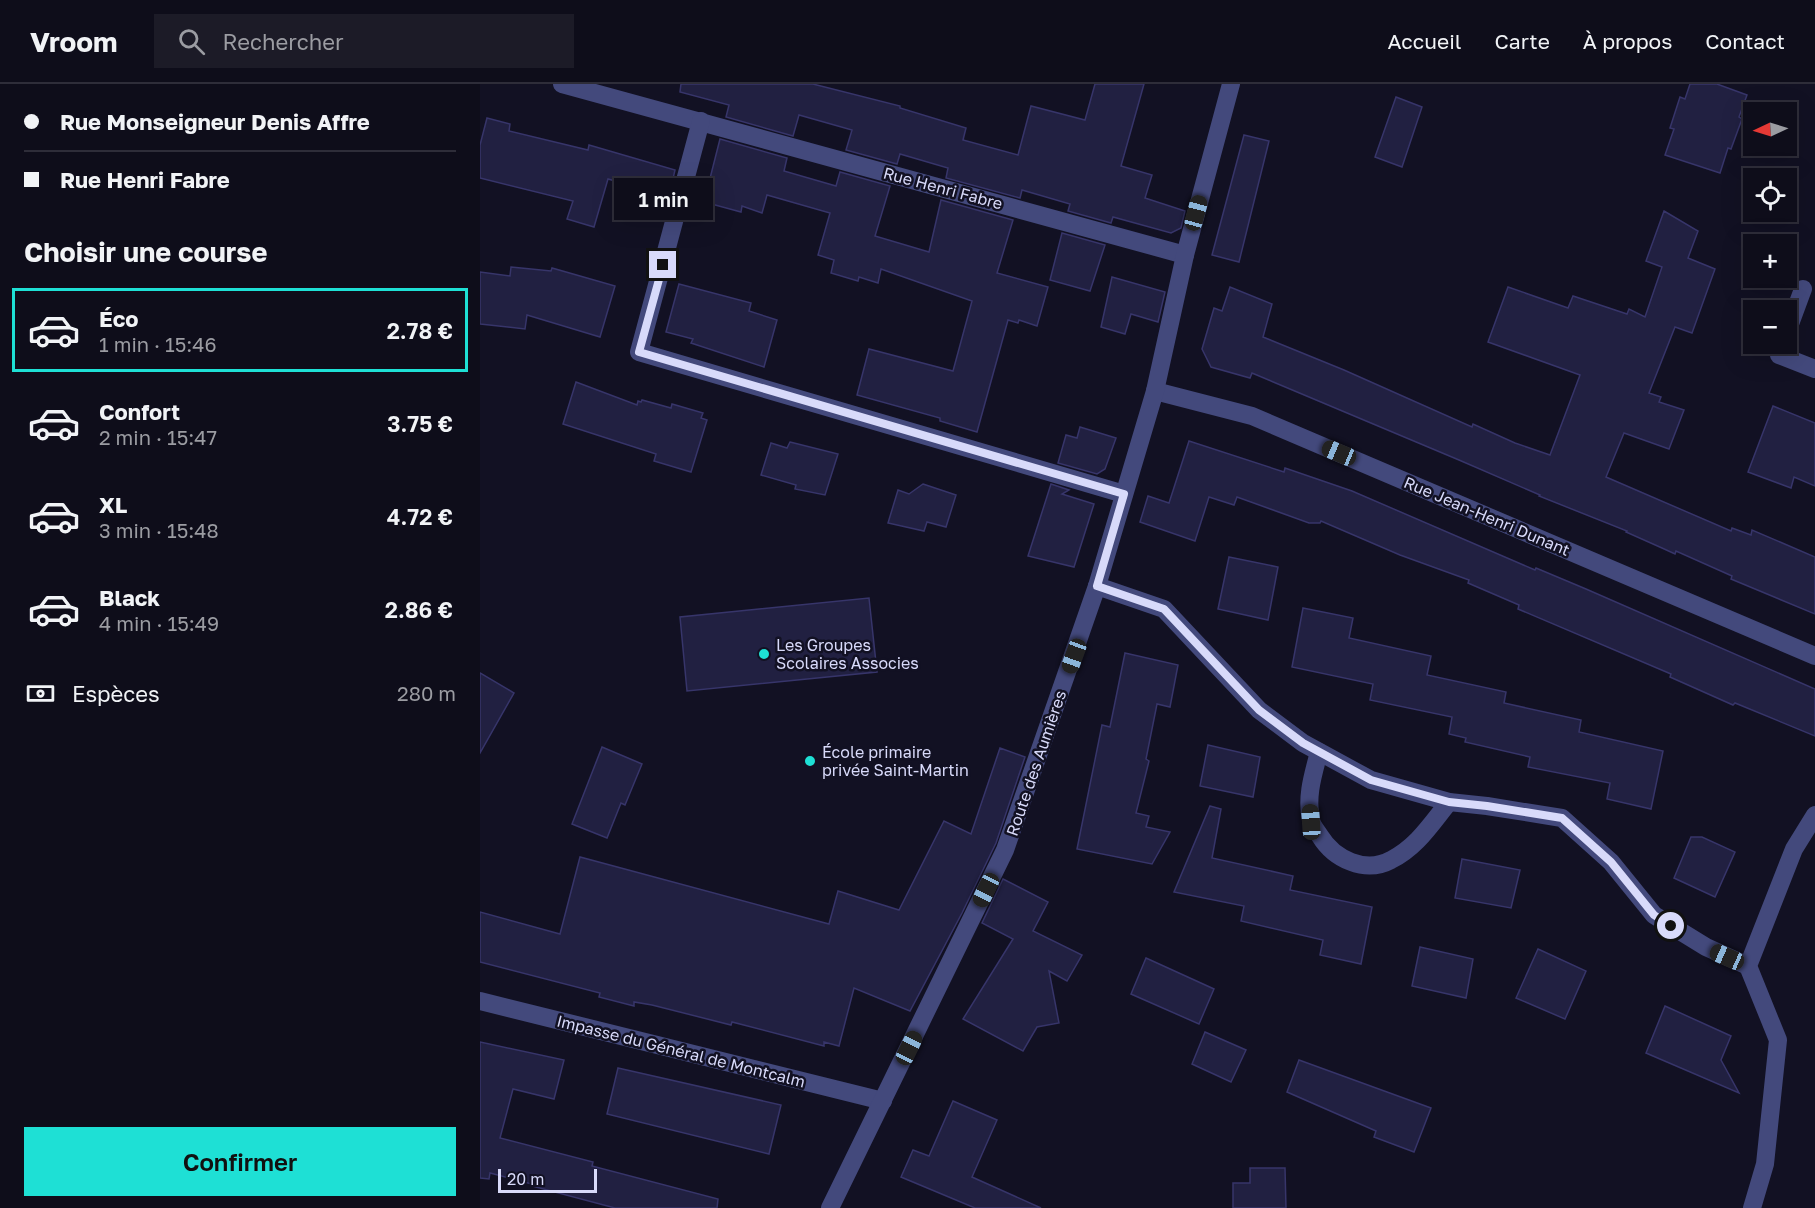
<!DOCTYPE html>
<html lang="fr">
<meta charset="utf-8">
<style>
body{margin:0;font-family:"Golos Text",sans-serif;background:#1c1b27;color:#f1f3f6;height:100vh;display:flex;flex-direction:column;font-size:22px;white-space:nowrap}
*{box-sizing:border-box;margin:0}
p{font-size:20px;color:#9b9ca2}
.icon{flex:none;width:33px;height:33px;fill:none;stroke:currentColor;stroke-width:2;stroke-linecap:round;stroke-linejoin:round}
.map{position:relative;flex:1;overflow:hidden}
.sheet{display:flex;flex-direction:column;background:#0e0d1a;width:480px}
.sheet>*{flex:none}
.top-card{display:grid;align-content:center;height:132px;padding:0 24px;background:#0e0d1a}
.needle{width:39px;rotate:266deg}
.tools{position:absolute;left:1263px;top:18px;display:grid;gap:12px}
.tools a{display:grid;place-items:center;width:54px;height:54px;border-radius:0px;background:#0e0d1a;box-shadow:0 6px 24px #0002,0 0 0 2px #2e2d39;font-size:30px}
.scale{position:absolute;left:18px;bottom:15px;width:99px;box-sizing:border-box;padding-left:6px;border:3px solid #d8dafa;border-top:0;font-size:16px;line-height:21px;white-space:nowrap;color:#d8dafa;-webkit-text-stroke:4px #121123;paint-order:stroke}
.end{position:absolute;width:27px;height:27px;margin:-14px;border:8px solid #d8dafa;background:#111;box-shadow:0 0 0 3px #111}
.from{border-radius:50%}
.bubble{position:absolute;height:42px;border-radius:0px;background:#0e0d1a;box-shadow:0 6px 24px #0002,0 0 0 2px #2e2d39;font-size:20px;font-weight:600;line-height:42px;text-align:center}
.car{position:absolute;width:18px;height:36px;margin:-18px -9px;border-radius:8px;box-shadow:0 0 4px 2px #0007;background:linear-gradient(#222 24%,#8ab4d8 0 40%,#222 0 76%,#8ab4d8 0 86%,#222 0)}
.top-card b{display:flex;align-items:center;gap:21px;height:57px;font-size:22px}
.top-card b+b{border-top:2px solid #2e2d39}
.top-card i{width:15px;height:15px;background:#f1f3f6}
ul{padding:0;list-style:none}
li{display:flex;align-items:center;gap:18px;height:84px;margin:0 12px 9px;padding:0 12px;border:3px solid transparent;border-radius:0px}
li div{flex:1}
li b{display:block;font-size:22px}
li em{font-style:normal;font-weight:600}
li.current{border-color:#1ee0d5}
li>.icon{width:54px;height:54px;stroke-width:1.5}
h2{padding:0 24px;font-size:27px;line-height:72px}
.pay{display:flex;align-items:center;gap:15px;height:66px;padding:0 24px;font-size:22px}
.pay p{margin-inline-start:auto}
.action{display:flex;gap:12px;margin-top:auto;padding:12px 24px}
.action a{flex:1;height:69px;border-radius:0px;background:#1ee0d5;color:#111;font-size:24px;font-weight:600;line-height:69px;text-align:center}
header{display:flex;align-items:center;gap:36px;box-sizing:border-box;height:84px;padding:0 30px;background:#0e0d1a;border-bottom:2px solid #2e2d39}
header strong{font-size:28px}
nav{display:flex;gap:33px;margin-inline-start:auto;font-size:21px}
.search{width:420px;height:54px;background:#1c1b27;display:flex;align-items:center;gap:15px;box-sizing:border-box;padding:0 21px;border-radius:0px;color:#9b9ca2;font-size:22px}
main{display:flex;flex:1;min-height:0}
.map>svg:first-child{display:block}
</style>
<header>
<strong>Vroom</strong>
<div class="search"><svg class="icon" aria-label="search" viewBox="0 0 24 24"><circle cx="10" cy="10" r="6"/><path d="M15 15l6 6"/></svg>Rechercher</div>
<nav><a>Accueil</a><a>Carte</a><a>À propos</a><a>Contact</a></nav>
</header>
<main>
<section class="sheet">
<div class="top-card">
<b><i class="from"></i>Rue Monseigneur Denis Affre</b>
<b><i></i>Rue Henri Fabre</b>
</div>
<h2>Choisir une course</h2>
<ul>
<li class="current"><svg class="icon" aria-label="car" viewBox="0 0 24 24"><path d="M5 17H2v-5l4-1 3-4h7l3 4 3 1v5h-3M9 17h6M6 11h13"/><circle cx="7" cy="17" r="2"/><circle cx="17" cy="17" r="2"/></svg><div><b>Éco</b><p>1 min · 15:46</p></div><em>2.78 €</em></li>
<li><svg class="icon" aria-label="car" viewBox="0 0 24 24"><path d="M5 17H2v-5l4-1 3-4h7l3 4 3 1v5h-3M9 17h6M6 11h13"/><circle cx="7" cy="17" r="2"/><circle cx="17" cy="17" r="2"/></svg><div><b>Confort</b><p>2 min · 15:47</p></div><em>3.75 €</em></li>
<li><svg class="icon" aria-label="car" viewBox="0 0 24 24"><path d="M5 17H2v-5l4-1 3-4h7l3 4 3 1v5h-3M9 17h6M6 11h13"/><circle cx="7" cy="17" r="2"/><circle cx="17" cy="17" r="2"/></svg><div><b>XL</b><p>3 min · 15:48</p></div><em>4.72 €</em></li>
<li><svg class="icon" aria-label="car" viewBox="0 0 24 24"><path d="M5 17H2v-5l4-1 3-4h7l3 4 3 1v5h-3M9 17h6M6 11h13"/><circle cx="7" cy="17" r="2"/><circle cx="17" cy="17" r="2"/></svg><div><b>Black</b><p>4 min · 15:49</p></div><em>2.86 €</em></li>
</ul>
<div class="pay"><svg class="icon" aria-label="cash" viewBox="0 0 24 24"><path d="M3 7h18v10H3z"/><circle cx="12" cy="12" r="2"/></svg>Espèces<p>280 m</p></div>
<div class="action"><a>Confirmer</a></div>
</section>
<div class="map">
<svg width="1335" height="1124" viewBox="0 0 1335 1124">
<rect width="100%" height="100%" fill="#121123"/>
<!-- building -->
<g fill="#212041" stroke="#37356a" stroke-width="1.5">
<path d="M201 0H333L420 22V24L486 44 483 56 538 71 551 22 605 36 615 0H664L641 82 672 91 665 114 705 127 701 144 691 149 633 133 631 139 588 127 590 120 542 106 540 114 466 94 468 84 420 70 417 80 366 66 372 46 319 31 313 52 246 33 249 21 200 8Z"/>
<path d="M1210 0H1237L1267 11 1259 33 1262 35 1251 65 1248 64 1240 89 1185 71 1194 45 1190 44 1200 13 1205 15Z"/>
<path d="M916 13 942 23 922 83 895 73Z"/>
<path d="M7 34 30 40 29 47 108 66 109 61 195 86 189 112 128 95 114 143 87 135 93 117 0 94V61Z"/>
<path d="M764 51 789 57 759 178 732 171Z"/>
<path d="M240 55 307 74 304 87 356 102 360 88 410 102 395 152 449 168 461 116 533 136 517 189 568 203 557 242 539 236 538 239 528 236 497 348 460 337V334L377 311 389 265 473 287 492 217 401 185 398 199 379 193 378 197 351 189 354 176 338 171 350 129 287 111 282 129 262 122 261 128 224 118Z"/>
<path d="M1184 127 1218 147 1208 174 1235 185 1212 249 1195 243 1169 309 1181 313 1179 318 1204 326 1189 365 1144 349 1126 393 1251 447 1252 444 1271 451 1272 446 1335 473V530L1251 495 1252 492 1196 467 1195 470 1182 464 1146 448 1147 447 1059 412 1060 411 979 376 772 289 770 294 731 283 722 265 734 224 742 227 750 203 792 220 783 253 864 286 992 343 993 340 1035 359 1070 371 1100 291 1008 258 1028 203 1088 224 1093 212 1147 230 1149 225 1165 233 1182 183 1166 177Z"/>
<path d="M582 149 625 161 610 207 570 196Z"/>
<path d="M31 183 71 187 72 184 135 202 120 253 47 231 45 245 0 240V188L30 192Z"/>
<path d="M632 193 685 208 678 238 651 230 645 250 621 243Z"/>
<path d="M199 200 271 219 269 227 297 236 284 283 211 259 213 255 186 248Z"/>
<path d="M96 298 157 321 158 317 161 318 162 316 191 324 192 320 223 329 221 334 227 336 211 388 174 377 176 370 83 340Z"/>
<path d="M1293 322 1335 339V402L1314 393 1311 404 1268 388Z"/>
<path d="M600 343 636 354 625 385 617 390 578 379 586 351 597 354Z"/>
<path d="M709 357 804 388 805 384 872 407 1055 486 1056 484 1106 505 1335 605V652L1255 619 1253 621 1190 593 1191 590 1038 525 1039 521 988 499 989 496 920 471 841 437 840 439H829L757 413 754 421 729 413 715 457 660 438 668 412 689 419Z"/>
<path d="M310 358 358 370 345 411 315 405 316 401 281 391 291 359 307 364Z"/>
<path d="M443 400 476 411 466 443 447 438 444 447 408 439 418 406 429 410Z"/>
<path d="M571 400 589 406 582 410 614 420 594 483 548 472Z"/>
<path d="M749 473 798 483 788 536 738 525Z"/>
<path d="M389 514 397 588 207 607 200 533Z"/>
<path d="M823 524 873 534 869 554 951 572 947 591 1026 608 1024 619 1101 636 1099 648 1183 667 1171 725 1127 715 1130 699 1048 683 1050 673 985 658 986 654 969 650 972 633 890 616 893 600 812 583Z"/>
<path d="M645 569 698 581 690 623 677 620 666 675 669 677 656 729 669 732 666 743 690 748 672 780 597 765 622 641 630 643Z"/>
<path d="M0 589 34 609 0 669Z"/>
<path d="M728 661 780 673 773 713 720 702Z"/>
<path d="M122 663 162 680 145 721 141 719 127 754 92 740Z"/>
<path d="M520 664 545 673 516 759 482 829 430 927 374 904 359 962 344 958V962L252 938 251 941 172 921 154 918V922L119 913 120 909 0 878V828L80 850 100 773 349 840 358 807 419 826 464 737 491 750Z"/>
<path d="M730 722 741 725 732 774 813 792 810 806 892 823 881 880 840 871 843 856 761 837 764 822 694 808Z"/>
<path d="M1211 753H1222L1255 768 1235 813 1194 794Z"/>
<path d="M982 775 1040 786 1031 824 975 814Z"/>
<path d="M523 795 568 818 553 847 602 871 587 897 569 887 579 939 557 943 543 967 483 935 533 855 502 839Z"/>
<path d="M940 863 993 875 986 914 932 902Z"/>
<path d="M1058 865 1106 887 1085 935 1036 914Z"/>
<path d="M666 874 734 905 719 940 651 910Z"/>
<path d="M1185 922 1251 952 1241 976 1259 1009 1166 969Z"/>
<path d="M725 948 766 966 751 998 712 980Z"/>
<path d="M0 958 84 976 74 1015 33 1005 20 1054 113 1078 112 1082 238 1115 237 1124H135L52 1102V1100L10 1089 9 1095 0 1094Z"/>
<path d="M819 976 951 1024 934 1068 894 1053 896 1047 807 1008Z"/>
<path d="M138 984 301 1021 289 1070 127 1030Z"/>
<path d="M473 1017 517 1036 492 1093 561 1124H495L421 1093 433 1066 449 1072Z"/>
<path d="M770 1084H805L806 1124H753V1099H770Z"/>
</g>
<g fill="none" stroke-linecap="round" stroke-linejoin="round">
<!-- minor -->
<g stroke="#43497c" stroke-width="18">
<path d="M82 0 705 171"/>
<path d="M221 37 159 268 644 410"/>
<path d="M1306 251 1323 205"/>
<path d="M1303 260 1299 271 1335 285"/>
<path d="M675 307 772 332 1335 572"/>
<path d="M617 502 684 525 779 626 823 659 891 696 969 718 1007 722 1082 734 1131 778 1174 831 1226 863 1268 882"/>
<path d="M839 668C833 691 826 712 831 736 832 742 837 747 840 752 854 775 885 790 911 776 937 763 951 740 969 718"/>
<path d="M0 917 403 1017"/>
<path d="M350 1124 525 766 617 502 675 307 705 171 751 0"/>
<path d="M1272 1124 1285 1080 1298 956 1268 882 1314 765 1335 731"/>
</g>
</g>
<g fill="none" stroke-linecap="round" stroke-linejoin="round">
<!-- route -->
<path stroke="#d8dafa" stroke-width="8" d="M183 181 159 268 644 410 617 502 684 525 779 626 823 659 891 696 969 718 1007 722 1082 734 1131 778 1174 831 1191 842"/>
</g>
<!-- markers -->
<g fill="#1ee0d5" stroke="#121123" stroke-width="2">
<circle cx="284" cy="570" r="6"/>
<circle cx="330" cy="677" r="6"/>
</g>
<g text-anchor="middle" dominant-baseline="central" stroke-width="5" stroke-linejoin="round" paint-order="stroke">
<!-- street labels -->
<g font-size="16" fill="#d8dafa" stroke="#121123">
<text transform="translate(463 104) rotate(15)">Rue Henri Fabre</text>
<text transform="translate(1007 432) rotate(23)">Rue Jean-Henri Dunant</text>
<text transform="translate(556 679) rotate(-71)">Route des Aumières</text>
<text transform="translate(201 967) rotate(14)">Impasse du Général de Montcalm</text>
</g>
<!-- poi labels -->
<g font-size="16" fill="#d8dafa" stroke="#121123" text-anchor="start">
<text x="296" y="561">Les Groupes<tspan x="296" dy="18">Scolaires Associes</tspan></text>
<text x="342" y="668">École primaire<tspan x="342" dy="18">privée Saint-Martin</tspan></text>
</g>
</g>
</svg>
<div class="tools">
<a><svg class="needle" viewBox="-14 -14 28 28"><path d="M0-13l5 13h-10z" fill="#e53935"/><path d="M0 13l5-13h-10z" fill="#9b9ca2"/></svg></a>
<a><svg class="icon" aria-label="locate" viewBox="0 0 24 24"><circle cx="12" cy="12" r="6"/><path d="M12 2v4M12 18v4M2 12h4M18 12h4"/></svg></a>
<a>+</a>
<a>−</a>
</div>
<div class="scale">20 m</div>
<i class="end from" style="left:1191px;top:842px"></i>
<i class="end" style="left:183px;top:181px"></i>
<div class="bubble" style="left:134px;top:94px;width:99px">1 min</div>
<i class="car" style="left:716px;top:129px;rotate:15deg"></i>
<i class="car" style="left:859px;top:369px;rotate:293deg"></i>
<i class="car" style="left:594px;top:572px;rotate:200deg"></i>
<i class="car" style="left:831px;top:738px;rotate:356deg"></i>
<i class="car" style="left:506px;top:806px;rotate:206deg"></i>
<i class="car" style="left:1247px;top:873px;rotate:294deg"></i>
<i class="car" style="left:429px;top:964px;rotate:26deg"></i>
</div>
</main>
